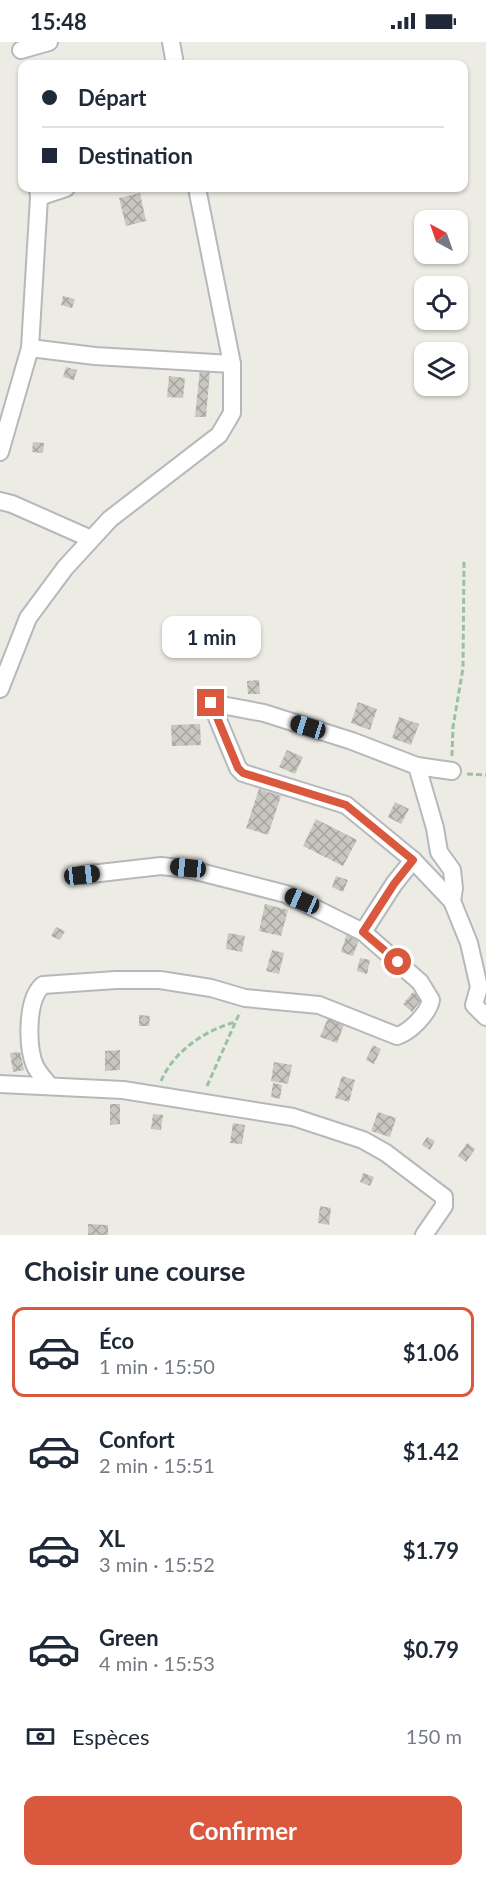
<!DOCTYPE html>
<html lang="fr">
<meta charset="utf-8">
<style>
body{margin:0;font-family:Lato,sans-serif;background:#f2f2f3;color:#1f2937;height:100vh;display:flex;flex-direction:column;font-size:22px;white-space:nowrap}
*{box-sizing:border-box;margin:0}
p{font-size:20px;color:#747a83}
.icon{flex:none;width:33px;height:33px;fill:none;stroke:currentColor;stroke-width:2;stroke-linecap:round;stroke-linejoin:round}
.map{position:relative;height:1193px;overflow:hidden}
.sheet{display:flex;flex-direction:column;background:#fff;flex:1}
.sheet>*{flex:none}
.top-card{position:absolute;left:18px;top:18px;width:450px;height:132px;border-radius:12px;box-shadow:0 2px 4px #0004;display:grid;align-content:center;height:132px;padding:0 24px;background:#fff}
.needle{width:39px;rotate:320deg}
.buttons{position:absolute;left:414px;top:168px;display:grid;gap:12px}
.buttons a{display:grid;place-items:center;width:54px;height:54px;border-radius:12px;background:#fff;box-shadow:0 2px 4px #0004;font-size:30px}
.end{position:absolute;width:27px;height:27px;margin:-14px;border:8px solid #da583d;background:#fff;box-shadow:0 0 0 3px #fff}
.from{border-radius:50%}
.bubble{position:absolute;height:42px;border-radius:12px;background:#fff;box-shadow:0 2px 4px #0004;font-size:20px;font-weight:700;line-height:42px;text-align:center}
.car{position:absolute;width:18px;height:36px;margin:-18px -9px;border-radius:8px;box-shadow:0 0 4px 2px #0007;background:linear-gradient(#222 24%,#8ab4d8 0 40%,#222 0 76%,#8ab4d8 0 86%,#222 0)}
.top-card b{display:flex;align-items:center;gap:21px;height:57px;font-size:22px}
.top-card b+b{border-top:2px solid #e0e1e3}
.top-card i{width:15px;height:15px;background:#1f2937}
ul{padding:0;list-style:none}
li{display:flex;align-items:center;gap:18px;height:90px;margin:0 12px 9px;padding:0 12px;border:3px solid transparent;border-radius:12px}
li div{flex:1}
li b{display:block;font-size:22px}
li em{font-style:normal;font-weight:700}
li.selected{border-color:#da583d}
li>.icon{width:54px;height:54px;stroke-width:1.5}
h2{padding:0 24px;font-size:27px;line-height:72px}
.pay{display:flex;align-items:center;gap:15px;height:66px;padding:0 24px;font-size:22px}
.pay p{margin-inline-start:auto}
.primary-button{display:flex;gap:12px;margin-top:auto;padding:12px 24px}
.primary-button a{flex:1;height:69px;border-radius:12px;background:#da583d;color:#fff;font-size:24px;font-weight:700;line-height:69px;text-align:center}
.status{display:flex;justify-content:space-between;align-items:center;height:42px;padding:0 30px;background:#fff;direction:ltr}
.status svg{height:16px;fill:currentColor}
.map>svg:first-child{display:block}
</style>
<div class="status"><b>15:48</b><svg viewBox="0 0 49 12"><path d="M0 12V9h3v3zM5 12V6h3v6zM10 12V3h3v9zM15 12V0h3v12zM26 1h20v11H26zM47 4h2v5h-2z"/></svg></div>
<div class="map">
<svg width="486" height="1193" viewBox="0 0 486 1193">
<defs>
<pattern id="building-cross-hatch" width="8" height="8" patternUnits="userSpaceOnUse" patternTransform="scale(1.5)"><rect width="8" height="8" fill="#c9c6c0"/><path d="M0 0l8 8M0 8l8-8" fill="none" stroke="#a6a4a0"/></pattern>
</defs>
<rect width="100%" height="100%" fill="#edece4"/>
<!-- building -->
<g fill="url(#building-cross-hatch)">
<path d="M140 151 146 179 126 184 119 156Z"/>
<path d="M63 254 75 257 72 266 61 263Z"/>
<path d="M66 325 77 328 74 338 63 335Z"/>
<path d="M200 327 210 328 206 375H195Z"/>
<path d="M169 334 185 336 183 356 167 355Z"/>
<path d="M33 400 44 401 43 411 32 410Z"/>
<path d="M259 638 260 652H248L247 639Z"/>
<path d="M358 660 377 667 370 688 351 681Z"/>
<path d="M399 675 419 682 411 703 392 696Z"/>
<path d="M200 682 201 703 172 704 171 683Z"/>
<path d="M287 708 303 715 295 732 279 725Z"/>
<path d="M259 747 281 754 268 793 246 786Z"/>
<path d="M395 760 409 767 401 782 388 775Z"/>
<path d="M316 777 357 798 343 824 303 804Z"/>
<path d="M336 834 348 838 343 850 332 845Z"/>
<path d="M265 862 288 868 281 894 259 889Z"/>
<path d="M56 885 65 889 60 898 51 894Z"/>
<path d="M348 888 361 892 353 914 341 910Z"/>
<path d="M228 891 245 894 242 910 226 907Z"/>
<path d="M272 908 284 911 279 932 266 929Z"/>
<path d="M360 916 370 918 367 932 357 929Z"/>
<path d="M413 950 422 957 412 970 403 962Z"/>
<path d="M139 973 150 974 149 984H139Z"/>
<path d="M328 976 344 983 337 1001 320 995Z"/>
<path d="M373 1003 381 1007 374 1022 366 1018Z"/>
<path d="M120 1008V1028L105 1029V1009Z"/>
<path d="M20 1010 24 1028 13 1030 10 1011Z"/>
<path d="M274 1020 292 1023 288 1042 271 1039Z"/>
<path d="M342 1034 355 1038 349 1060 335 1056Z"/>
<path d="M273 1041 282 1043 280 1057 271 1055Z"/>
<path d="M110 1062H120V1082L110 1083Z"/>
<path d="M378 1070 396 1076 390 1095 371 1089Z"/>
<path d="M153 1072 163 1073 161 1088 151 1087Z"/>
<path d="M233 1081 245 1083 242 1102 230 1101Z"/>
<path d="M427 1095 435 1099 430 1108 422 1103Z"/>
<path d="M467 1101 475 1107 466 1120 458 1114Z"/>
<path d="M363 1131 374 1135 370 1144 360 1140Z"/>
<path d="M320 1164 331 1166 329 1183 318 1181Z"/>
<path d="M88 1182 108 1183V1193H88Z"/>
</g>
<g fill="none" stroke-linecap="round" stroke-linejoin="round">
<defs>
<g id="street">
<path d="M171 0 175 22"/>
<path d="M21 8 49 0"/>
<path d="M39 155 66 146"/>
<path d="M30 306 95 314 232 322"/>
<path d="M0 410 30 306 39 155 38 146"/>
<path d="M0 459 12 462 91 497"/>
<path d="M0 647 28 576 65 526 110 477 219 393 232 371V322L197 146"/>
<path d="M211 661 238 726 243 731 346 763 413 818 452 859 469 901 479 945 474 963 486 975"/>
<path d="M211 661 264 671 352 699 417 724 452 729"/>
<path d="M417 724 435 786 439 810 452 828 454 846 452 859"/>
<path d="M363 890 394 842 413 818"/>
<path d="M0 1042 123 1048 293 1075 363 1098 386 1111 444 1155V1164L424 1193"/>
<path d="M49 1043C44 1037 38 1030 35 1024 27 1005 26 957 43 943L116 938H160L211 946 245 956 319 963 397 994C410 990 428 972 431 958L420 940 363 890 286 852 188 827 161 824 82 833"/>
</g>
</defs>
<!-- street casing -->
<use href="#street" stroke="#b6b8bd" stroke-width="20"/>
<!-- path -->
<g stroke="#9bc0a9" stroke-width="3" stroke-dasharray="6 3" stroke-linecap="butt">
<path d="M452 714 453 685 463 626 464 518"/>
<path d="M467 732 486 733"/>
<path d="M161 1039C174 1009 205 988 236 980"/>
<path d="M207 1044 240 970"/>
</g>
<!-- street -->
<use href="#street" stroke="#fff" stroke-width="16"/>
</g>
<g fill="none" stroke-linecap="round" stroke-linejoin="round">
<!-- route -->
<path stroke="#da583d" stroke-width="8" d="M211 661 238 726 243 731 346 763 413 818 394 842 363 890 398 920"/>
</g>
</svg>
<div class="buttons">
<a><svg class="needle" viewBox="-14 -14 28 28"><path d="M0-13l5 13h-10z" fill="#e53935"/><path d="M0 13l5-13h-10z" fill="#747a83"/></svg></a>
<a><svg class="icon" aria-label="locate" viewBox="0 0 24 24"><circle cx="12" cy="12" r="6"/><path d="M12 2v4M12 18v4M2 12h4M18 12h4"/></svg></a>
<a><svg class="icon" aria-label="layers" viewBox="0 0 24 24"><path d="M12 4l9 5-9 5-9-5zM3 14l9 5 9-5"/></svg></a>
</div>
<i class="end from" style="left:398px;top:920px"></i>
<i class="end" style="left:211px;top:661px"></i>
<div class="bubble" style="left:162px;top:574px;width:99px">1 min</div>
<i class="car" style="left:308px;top:685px;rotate:287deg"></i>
<i class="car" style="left:188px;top:826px;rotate:276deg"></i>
<i class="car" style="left:82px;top:833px;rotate:83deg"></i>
<i class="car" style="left:302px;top:859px;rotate:294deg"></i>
<div class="top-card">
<b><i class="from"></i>Départ</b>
<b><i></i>Destination</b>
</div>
</div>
<section class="sheet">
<h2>Choisir une course</h2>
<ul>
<li class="selected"><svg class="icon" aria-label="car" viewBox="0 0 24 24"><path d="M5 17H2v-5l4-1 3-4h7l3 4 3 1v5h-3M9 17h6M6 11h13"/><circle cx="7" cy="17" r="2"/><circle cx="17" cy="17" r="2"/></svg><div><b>Éco</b><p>1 min · 15:50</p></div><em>$1.06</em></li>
<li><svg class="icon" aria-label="car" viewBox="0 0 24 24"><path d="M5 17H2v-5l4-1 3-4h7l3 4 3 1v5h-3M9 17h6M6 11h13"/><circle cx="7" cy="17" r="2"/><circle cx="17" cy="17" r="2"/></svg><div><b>Confort</b><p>2 min · 15:51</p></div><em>$1.42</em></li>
<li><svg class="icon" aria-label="car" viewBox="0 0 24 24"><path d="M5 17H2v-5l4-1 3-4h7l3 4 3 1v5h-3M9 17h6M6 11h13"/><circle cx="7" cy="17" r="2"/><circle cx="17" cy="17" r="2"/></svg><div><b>XL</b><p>3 min · 15:52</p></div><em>$1.79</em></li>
<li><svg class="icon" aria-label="car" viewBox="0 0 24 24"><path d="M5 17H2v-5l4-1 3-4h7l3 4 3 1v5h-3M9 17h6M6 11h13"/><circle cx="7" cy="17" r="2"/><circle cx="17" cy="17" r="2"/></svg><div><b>Green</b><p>4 min · 15:53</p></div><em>$0.79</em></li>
</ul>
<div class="pay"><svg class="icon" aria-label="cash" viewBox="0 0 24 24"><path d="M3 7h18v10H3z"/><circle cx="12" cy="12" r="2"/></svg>Espèces<p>150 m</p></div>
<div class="primary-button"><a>Confirmer</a></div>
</section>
